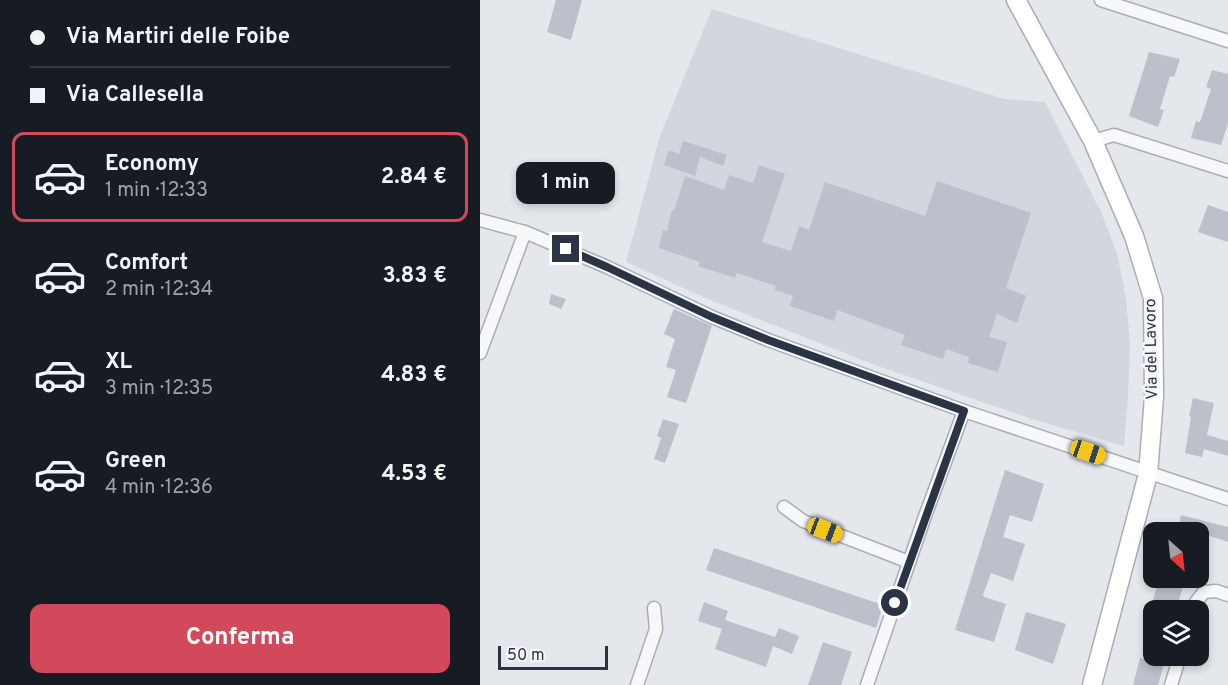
<!DOCTYPE html>
<html lang="it">
<meta charset="utf-8">
<style>
body{margin:0;font-family:Overpass,sans-serif;background:#20242c;color:#f1f3f6;height:100vh;display:flex;flex-direction:column;font-size:22px;white-space:nowrap}
*{box-sizing:border-box;margin:0}
p{font-size:20px;color:#9ea1a6}
.icon{flex:none;width:33px;height:33px;fill:none;stroke:currentColor;stroke-width:2;stroke-linecap:round;stroke-linejoin:round}
.map{position:relative;flex:1;overflow:hidden}
.side{display:flex;flex-direction:column;background:#171b24;width:480px}
.side>*{flex:none}
.guide{display:grid;align-content:center;height:132px;padding:0 30px;background:#171b24}
.needle{width:39px;rotate:153deg}
.buttons{position:absolute;left:663px;top:522px;display:grid;gap:12px}
.buttons a{display:grid;place-items:center;width:66px;height:66px;border-radius:12px;background:#171b24;box-shadow:0 3px 9px #0003;font-size:30px}
.scale{position:absolute;left:18px;bottom:15px;width:110px;box-sizing:border-box;padding-left:6px;border:3px solid #2b3445;border-top:0;font-size:16px;line-height:21px;white-space:nowrap;color:#2b3445;-webkit-text-stroke:4px #f4f6f9;paint-order:stroke}
.end{position:absolute;width:27px;height:27px;margin:-14px;border:8px solid #2b3445;background:#fff;box-shadow:0 0 0 3px #fff}
.from{border-radius:50%}
.bubble{position:absolute;height:42px;border-radius:12px;background:#171b24;box-shadow:0 3px 9px #0003;font-size:20px;font-weight:700;line-height:42px;text-align:center}
.car{position:absolute;width:18px;height:36px;margin:-18px -9px;border-radius:8px;box-shadow:0 0 4px 2px #0007;background:linear-gradient(#f5c518 24%,#345 0 40%,#f5c518 0 76%,#345 0 86%,#f5c518 0)}
.guide b{display:flex;align-items:center;gap:21px;height:57px;font-size:22px}
.guide b+b{border-top:2px solid #363941}
.guide i{width:15px;height:15px;background:#f1f3f6}
ul{padding:0;list-style:none}
li{display:flex;align-items:center;gap:18px;height:90px;margin:0 12px 9px;padding:0 18px;border:3px solid transparent;border-radius:12px}
li div{flex:1}
li b{display:block;font-size:22px}
li em{font-style:normal;font-weight:700}
li.active{border-color:#d1495b}
li>.icon{width:54px;height:54px;stroke-width:1.5}
.primary-button{display:flex;gap:12px;margin-top:auto;padding:12px 30px}
.primary-button a{flex:1;height:69px;border-radius:12px;background:#d1495b;color:#fff;font-size:24px;font-weight:700;line-height:69px;text-align:center}
main{display:flex;flex:1;min-height:0}
.map>svg:first-child{display:block}
</style>
<main>
<section class="side">
<div class="guide">
<b><i class="from"></i>Via Martiri delle Foibe</b>
<b><i></i>Via Callesella</b>
</div>
<ul>
<li class="active"><svg class="icon" aria-label="car" viewBox="0 0 24 24"><path d="M5 17H2v-5l4-1 3-4h7l3 4 3 1v5h-3M9 17h6M6 11h13"/><circle cx="7" cy="17" r="2"/><circle cx="17" cy="17" r="2"/></svg><div><b>Economy</b><p>1 min · 12:33</p></div><em>2.84 €</em></li>
<li><svg class="icon" aria-label="car" viewBox="0 0 24 24"><path d="M5 17H2v-5l4-1 3-4h7l3 4 3 1v5h-3M9 17h6M6 11h13"/><circle cx="7" cy="17" r="2"/><circle cx="17" cy="17" r="2"/></svg><div><b>Comfort</b><p>2 min · 12:34</p></div><em>3.83 €</em></li>
<li><svg class="icon" aria-label="car" viewBox="0 0 24 24"><path d="M5 17H2v-5l4-1 3-4h7l3 4 3 1v5h-3M9 17h6M6 11h13"/><circle cx="7" cy="17" r="2"/><circle cx="17" cy="17" r="2"/></svg><div><b>XL</b><p>3 min · 12:35</p></div><em>4.83 €</em></li>
<li><svg class="icon" aria-label="car" viewBox="0 0 24 24"><path d="M5 17H2v-5l4-1 3-4h7l3 4 3 1v5h-3M9 17h6M6 11h13"/><circle cx="7" cy="17" r="2"/><circle cx="17" cy="17" r="2"/></svg><div><b>Green</b><p>4 min · 12:36</p></div><em>4.53 €</em></li>
</ul>
<div class="primary-button"><a>Conferma</a></div>
</section>
<div class="map">
<svg width="748" height="685" viewBox="0 0 748 685">
<rect width="100%" height="100%" fill="#e4e7ec"/>
<!-- built -->
<path fill="#d2d6de" d="M232 9 524 99 565 102 622 214 637 254 646 298 650 344 648 397 644 446 549 418 395 365 230 300 146 262 180 136Z"/>
<!-- building -->
<g fill="#bbc0ca">
<path d="M76 0H102L91 40 67 32Z"/>
<path d="M669 52 700 59 694 77 690 76 680 109 684 110 678 127 649 116Z"/>
<path d="M732 70 748 74V123L741 145 711 138 716 121 720 122 731 89 726 87Z"/>
<path d="M203 141 247 155 243 166 220 157 215 176 184 165 189 150 199 154Z"/>
<path d="M279 165 305 174 282 242 311 251 319 226 329 230 345 182 445 216 457 181 551 213 526 288 546 296 537 323 517 314 509 337 527 342 518 372 488 363 489 357 466 349 463 359 421 345 425 335 357 310 354 321 310 306 313 296 295 290 296 286 257 273 255 278 218 266 220 262 179 248 183 230 187 231 192 210 194 211 205 176 244 190 249 175 273 183Z"/>
<path d="M728 205 748 212V242L718 232Z"/>
<path d="M71 294 86 299 81 309 69 304Z"/>
<path d="M194 309 232 326 206 403 187 397 196 370 186 367 195 339 184 334Z"/>
<path d="M713 398 734 403 727 435 748 441V456L724 449 722 457 705 453 711 417 709 416Z"/>
<path d="M183 419 199 424 185 463 174 459 181 438 177 436Z"/>
<path d="M525 470 564 484 552 522 530 515 523 537 545 544 533 581 511 573 503 595 504 597 526 604 514 642 475 630Z"/>
<path d="M701 515 748 527V542L718 532H697Z"/>
<path d="M234 548 403 605 396 628 226 570Z"/>
<path d="M679 580 703 587 696 610H670Z"/>
<path d="M224 602 248 611 245 620 295 637 299 628 319 636 312 654 293 646 286 667 235 649 242 629 218 621Z"/>
<path d="M546 612 586 624 573 664 535 650Z"/>
<path d="M343 642 372 652 361 685H328Z"/>
<path d="M660 658 684 664 678 685H653Z"/>
</g>
<g fill="none" stroke-linecap="round" stroke-linejoin="round">
<defs>
<g id="street">
<path d="M621 0 748 41"/>
<path d="M613 141 634 135 748 171"/>
<path d="M0 220 45 232 127 267 232 317 288 340 484 411 748 499"/>
<path d="M0 353 45 232"/>
<path d="M304 507 323 521 429 562"/>
<path d="M713 610 716 602 724 592 736 591 748 595"/>
<path d="M157 685 176 629 174 608"/>
<path d="M387 685 444 519 484 411"/>
<path d="M691 685 700 656"/>
</g>
<path id="secondary" d="M536 0 613 141 654 236 673 298 674 397 668 474 612 685"/>
</defs>
<!-- street casing -->
<use href="#street" stroke="#a9aeb7" stroke-width="15"/>
<!-- secondary casing -->
<use href="#secondary" stroke="#a9aeb7" stroke-width="21"/>
<!-- street -->
<use href="#street" stroke="#f7f8fa" stroke-width="12"/>
<!-- secondary -->
<use href="#secondary" stroke="#fff" stroke-width="18"/>
</g>
<g fill="none" stroke-linecap="round" stroke-linejoin="round">
<!-- route -->
<path stroke="#2b3445" stroke-width="8" d="M86 249 127 267 232 317 288 340 484 411 415 603"/>
</g>
<g text-anchor="middle" dominant-baseline="central" stroke-width="5" stroke-linejoin="round" paint-order="stroke">
<!-- street labels -->
<g font-size="16" fill="#2b3445" stroke="#f4f6f9">
<text transform="translate(672 349) rotate(-91)">Via del Lavoro</text>
</g>
</g>
</svg>
<div class="buttons">
<a><svg class="needle" viewBox="-14 -14 28 28"><path d="M0-13l5 13h-10z" fill="#e53935"/><path d="M0 13l5-13h-10z" fill="#9ea1a6"/></svg></a>
<a><svg class="icon" aria-label="layers" viewBox="0 0 24 24"><path d="M12 4l9 5-9 5-9-5zM3 14l9 5 9-5"/></svg></a>
</div>
<div class="scale">50 m</div>
<i class="end from" style="left:415px;top:603px"></i>
<i class="end" style="left:86px;top:249px"></i>
<div class="bubble" style="left:36px;top:162px;width:99px">1 min</div>
<i class="car" style="left:608px;top:452px;rotate:109deg"></i>
<i class="car" style="left:345px;top:530px;rotate:111deg"></i>
</div>
</main>
